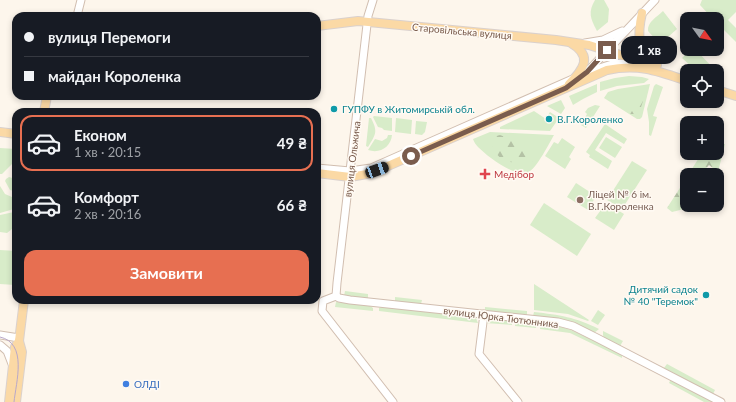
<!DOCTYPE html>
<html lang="uk">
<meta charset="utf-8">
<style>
body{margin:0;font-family:Lato,sans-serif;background:#20242c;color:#f1f3f6;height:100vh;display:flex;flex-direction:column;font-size:15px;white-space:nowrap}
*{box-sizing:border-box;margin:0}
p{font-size:13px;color:#9ea1a6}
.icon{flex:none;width:22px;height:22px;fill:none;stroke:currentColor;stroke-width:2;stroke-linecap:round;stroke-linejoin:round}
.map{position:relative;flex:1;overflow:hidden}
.side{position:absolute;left:12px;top:108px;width:309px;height:196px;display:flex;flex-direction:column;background:#171b24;border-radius:12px;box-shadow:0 2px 6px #0003}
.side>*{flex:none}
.guide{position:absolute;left:12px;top:12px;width:309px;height:88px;border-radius:12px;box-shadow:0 2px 6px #0003;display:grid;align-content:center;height:88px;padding:0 12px;background:#171b24}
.needle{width:26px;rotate:123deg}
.fabs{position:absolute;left:680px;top:12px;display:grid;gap:8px}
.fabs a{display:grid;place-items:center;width:44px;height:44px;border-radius:8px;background:#171b24;box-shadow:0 2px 6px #0003;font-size:20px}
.end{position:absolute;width:18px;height:18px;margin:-9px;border:5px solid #7a5c4d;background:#fff;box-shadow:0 0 0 2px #fff}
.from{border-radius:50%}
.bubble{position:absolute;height:28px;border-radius:12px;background:#171b24;box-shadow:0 2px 6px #0003;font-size:13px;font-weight:700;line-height:28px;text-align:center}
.car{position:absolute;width:12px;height:24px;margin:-12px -6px;border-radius:5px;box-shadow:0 0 3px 1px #0007;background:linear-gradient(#222 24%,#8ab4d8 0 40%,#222 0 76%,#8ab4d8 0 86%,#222 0)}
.guide b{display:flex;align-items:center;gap:14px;height:38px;font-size:15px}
.guide b+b{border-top:1px solid #363941}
.guide i{width:10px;height:10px;background:#f1f3f6}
ul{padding:7px 0 0;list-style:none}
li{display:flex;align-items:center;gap:12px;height:56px;margin:0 8px 6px;padding:0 4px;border:2px solid transparent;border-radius:12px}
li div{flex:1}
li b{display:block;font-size:15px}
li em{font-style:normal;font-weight:700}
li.on{border-color:#e76f51}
li>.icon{width:36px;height:36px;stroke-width:1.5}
.primary-button{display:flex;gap:8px;margin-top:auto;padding:8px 12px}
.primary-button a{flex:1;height:46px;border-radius:12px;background:#e76f51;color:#fff;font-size:16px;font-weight:700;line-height:46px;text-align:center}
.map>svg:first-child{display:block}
</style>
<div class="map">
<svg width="736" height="402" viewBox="0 0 736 402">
<defs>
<pattern id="forest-firs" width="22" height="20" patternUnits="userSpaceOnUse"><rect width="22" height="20" fill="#d8ecc9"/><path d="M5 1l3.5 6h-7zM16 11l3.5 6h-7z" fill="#b4c2a5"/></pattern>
</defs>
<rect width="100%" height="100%" fill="#fdf6ec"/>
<!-- green -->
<g fill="#d8ecc9">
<path d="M595 0H604L609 9 608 22 597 31C590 18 588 12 595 0Z"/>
<path d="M702 0H736V12L728 20 736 28V42L717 23V19H713L700 5Z"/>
<path d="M663 11 677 29 660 44 648 31C647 22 657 17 663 11Z"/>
<path d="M691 49H695L716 71C697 71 696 71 682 58Z"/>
<path d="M629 76 642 77 649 79 644 83 617 86 600 91V82L615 78Z"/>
<path d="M597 84V92L583 99 573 105 569 96Z"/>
<path d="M650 84 642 117 640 119H637L604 98 608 92 618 89Z"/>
<path d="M656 84 663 87 653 116 657 117 651 136 649 135V122L647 109 654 86Z"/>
<path d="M561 100 565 108 561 114 547 106Z"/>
<path d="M595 105 600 106 586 128 581 125 587 114 585 112 588 108Z"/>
<path d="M534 111 549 121 551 118 548 115 550 112 559 118 550 131 500 129V127Z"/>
<path d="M374 116 392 118V131L384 130 382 128 378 127 373 117Z"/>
<path d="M369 118H371C378 132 376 134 368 147L366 146Z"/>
<path d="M396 118 412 120 411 134 395 132Z"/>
<path d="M416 121 427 122 425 132 422 135 415 134Z"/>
<path d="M605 124 627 139 624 144 606 133 595 150 612 161 608 169 589 157 590 155 586 152Z"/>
<path d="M490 132 553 135H554C549 144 537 167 530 171 517 180 487 156 478 147 476 145 474 142 473 139Z"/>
<path d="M388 135H392C391 147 380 154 368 150L375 139 382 141 387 138Z"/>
<path d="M606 137 622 147 615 158 599 148Z"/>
<path d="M562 138 575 147 569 157 571 159 565 169 545 156 554 142 558 144Z"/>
<path d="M0 148 16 149V160L2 174H0Z"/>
<path d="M632 161 647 170 622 209 607 200Z"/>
<path d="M9 177 16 179V189L14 191 10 190 5 181 6 179Z"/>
<path d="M576 183 596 196 588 210 567 197Z"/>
<path d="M0 186 5 194 12 197 15 201 14 209 0 213Z"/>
<path d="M544 203 591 234 577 256 530 225Z"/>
<path d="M606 203 624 214 614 230 595 218Z"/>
<path d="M14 212 12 229 7 233 0 232V215Z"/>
<path d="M0 250 16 251 15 285 0 284Z"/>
<path d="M534 284 589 320 588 321 568 314 534 310Z"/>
<path d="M345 291 368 294V299L344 296Z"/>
<path d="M395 297 422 300 421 304 395 302Z"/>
<path d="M336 302 370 306 373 308V311L335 307Z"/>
<path d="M381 307 475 316 478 323 379 311V308Z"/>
<path d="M485 307 527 311V315L485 311Z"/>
<path d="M598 310 605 315 598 325 591 321Z"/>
<path d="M534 312C560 315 575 317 599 329L594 333 559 319 533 316Z"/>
<path d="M486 318 512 320V325L485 323Z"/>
<path d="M515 321 537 323 536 328 515 326Z"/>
<path d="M540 323 555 325 571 330 622 354V358L570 333 540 329Z"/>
<path d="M603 331 623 341 620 346 604 338 603 335Z"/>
<path d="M667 364 715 390 713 394 664 368Z"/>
<path d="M671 379 714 402H704L669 383Z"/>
</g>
<!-- forest -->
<g fill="url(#forest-firs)">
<path d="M638 100H641L643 101 640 110 636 114H630L626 109V107Z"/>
<path d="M500 135C510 138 517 147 527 148 533 149 535 146 540 150V154L535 160 526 164C521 162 516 163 510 162 499 161 494 151 491 141L496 136Z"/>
<path d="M717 144H725L718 172 709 165 700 175H688L702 153H717Z"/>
<path d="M687 177V205H706L708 209 703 212 684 209 672 212 667 208Z"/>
</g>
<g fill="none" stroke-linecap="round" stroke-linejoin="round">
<defs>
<g id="minor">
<path d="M77 16 81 0"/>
<path d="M585 43 603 40 622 31"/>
<path d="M588 71 655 0"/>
<path d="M317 168 350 171 371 168 593 70 612 64 638 62"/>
<path d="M336 296 339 298 350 300 558 322 573 326 597 338 721 402"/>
<path d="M336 296 337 283 368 16 373 0"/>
<path d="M336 296 323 301 322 311 393 402"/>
<path d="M484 314 479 354 518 402"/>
<path d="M0 335 19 338"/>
<path d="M0 345 7 351 12 364"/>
</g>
<g id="major">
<path d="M642 13C637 35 637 49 657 65"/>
<path d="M317 26 358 21 556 40 589 45 652 65"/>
<path d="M569 84C584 69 593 56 571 43"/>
<path d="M717 90 736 96"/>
<path d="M44 112 47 96"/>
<path d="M0 132 16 134"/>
<path d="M317 173 350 177 367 174 388 166 607 70C638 63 658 71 687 81"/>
<path d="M9 402 15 347 19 341 24 300"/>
<path d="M16 402 22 352 19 341"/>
</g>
</defs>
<!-- minor casing -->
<use href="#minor" stroke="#d1beb0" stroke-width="9"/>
<!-- major casing -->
<use href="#major" stroke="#dad1cd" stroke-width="10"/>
<!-- minor -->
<use href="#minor" stroke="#fff" stroke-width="7"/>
<!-- major -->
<use href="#major" stroke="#fbd9a5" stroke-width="8"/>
<!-- tram -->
<path stroke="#b9a8c9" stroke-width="1" d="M0 337C28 343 16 382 14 402"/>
</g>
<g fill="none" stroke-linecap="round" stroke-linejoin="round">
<!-- route -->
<path stroke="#7a5c4d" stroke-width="5" d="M411 156 566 88 587 72 607 50"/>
</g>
<!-- markers -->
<g fill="#0f9aa8" stroke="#fffaf3" stroke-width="1.5">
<circle cx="334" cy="109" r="4"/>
<circle cx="549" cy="119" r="4"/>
<circle cx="706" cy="295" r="4"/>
</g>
<path fill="#e0444e" stroke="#fffaf3" stroke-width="1.5" d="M483 168h4v4h4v4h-4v4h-4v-4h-4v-4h4z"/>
<circle fill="#8d6e63" stroke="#fffaf3" stroke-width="1.5" cx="580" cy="200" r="4"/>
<circle fill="#3f7fe0" stroke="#fffaf3" stroke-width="1.5" cx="126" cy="384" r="4"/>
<g text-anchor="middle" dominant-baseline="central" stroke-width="3" stroke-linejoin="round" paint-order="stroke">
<!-- street labels -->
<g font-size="10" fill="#7a5c4d" stroke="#fffaf3">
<text transform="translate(462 31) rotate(5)">Старовільська вулиця</text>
<text transform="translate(352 159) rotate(-83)">вулиця Ольжича</text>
<text transform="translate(501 317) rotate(7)">вулиця Юрка Тютюнника</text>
</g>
<!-- culture labels -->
<g font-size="10" fill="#0d838f" stroke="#fffaf3" text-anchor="start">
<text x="342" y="109">ГУПФУ в Житомирській обл.</text>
<text x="557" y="119">В.Г.Короленко</text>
<text x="698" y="289" text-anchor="end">Дитячий садок<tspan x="698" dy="12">№ 40 "Теремок"</tspan></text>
</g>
<!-- health labels -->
<g font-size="10" fill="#be3a42" stroke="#fffaf3" text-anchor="start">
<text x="494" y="174">Медібор</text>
</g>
<!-- education labels -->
<g font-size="10" fill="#785e54" stroke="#fffaf3" text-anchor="start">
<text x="588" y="194">Ліцей № 6 ім.<tspan x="588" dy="12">В.Г.Короленка</tspan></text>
</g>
<!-- shop labels -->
<g font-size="10" fill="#366cbe" stroke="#fffaf3" text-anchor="start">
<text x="134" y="384">ОЛДІ</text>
</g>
</g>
</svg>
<div class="fabs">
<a><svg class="needle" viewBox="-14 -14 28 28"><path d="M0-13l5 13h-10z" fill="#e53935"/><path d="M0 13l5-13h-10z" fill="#9ea1a6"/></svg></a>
<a><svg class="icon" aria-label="locate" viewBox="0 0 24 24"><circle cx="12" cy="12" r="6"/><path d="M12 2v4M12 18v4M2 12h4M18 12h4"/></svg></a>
<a>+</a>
<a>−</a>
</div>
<i class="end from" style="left:411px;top:156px"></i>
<i class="end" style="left:607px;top:50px"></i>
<div class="bubble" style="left:621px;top:36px;width:56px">1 хв</div>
<i class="car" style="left:377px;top:170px;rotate:70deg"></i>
<div class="guide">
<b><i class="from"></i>вулиця Перемоги</b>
<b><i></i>майдан Короленка</b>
</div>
<section class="side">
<ul>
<li class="on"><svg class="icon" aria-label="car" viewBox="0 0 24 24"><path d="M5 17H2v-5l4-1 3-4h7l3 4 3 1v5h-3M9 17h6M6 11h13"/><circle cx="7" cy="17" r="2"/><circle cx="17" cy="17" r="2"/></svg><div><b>Економ</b><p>1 хв · 20:15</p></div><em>49 ₴</em></li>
<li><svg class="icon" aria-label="car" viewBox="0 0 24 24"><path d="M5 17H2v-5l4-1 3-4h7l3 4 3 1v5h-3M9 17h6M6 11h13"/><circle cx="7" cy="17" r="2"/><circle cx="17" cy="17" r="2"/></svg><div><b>Комфорт</b><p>2 хв · 20:16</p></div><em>66 ₴</em></li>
</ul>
<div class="primary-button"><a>Замовити</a></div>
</section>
</div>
